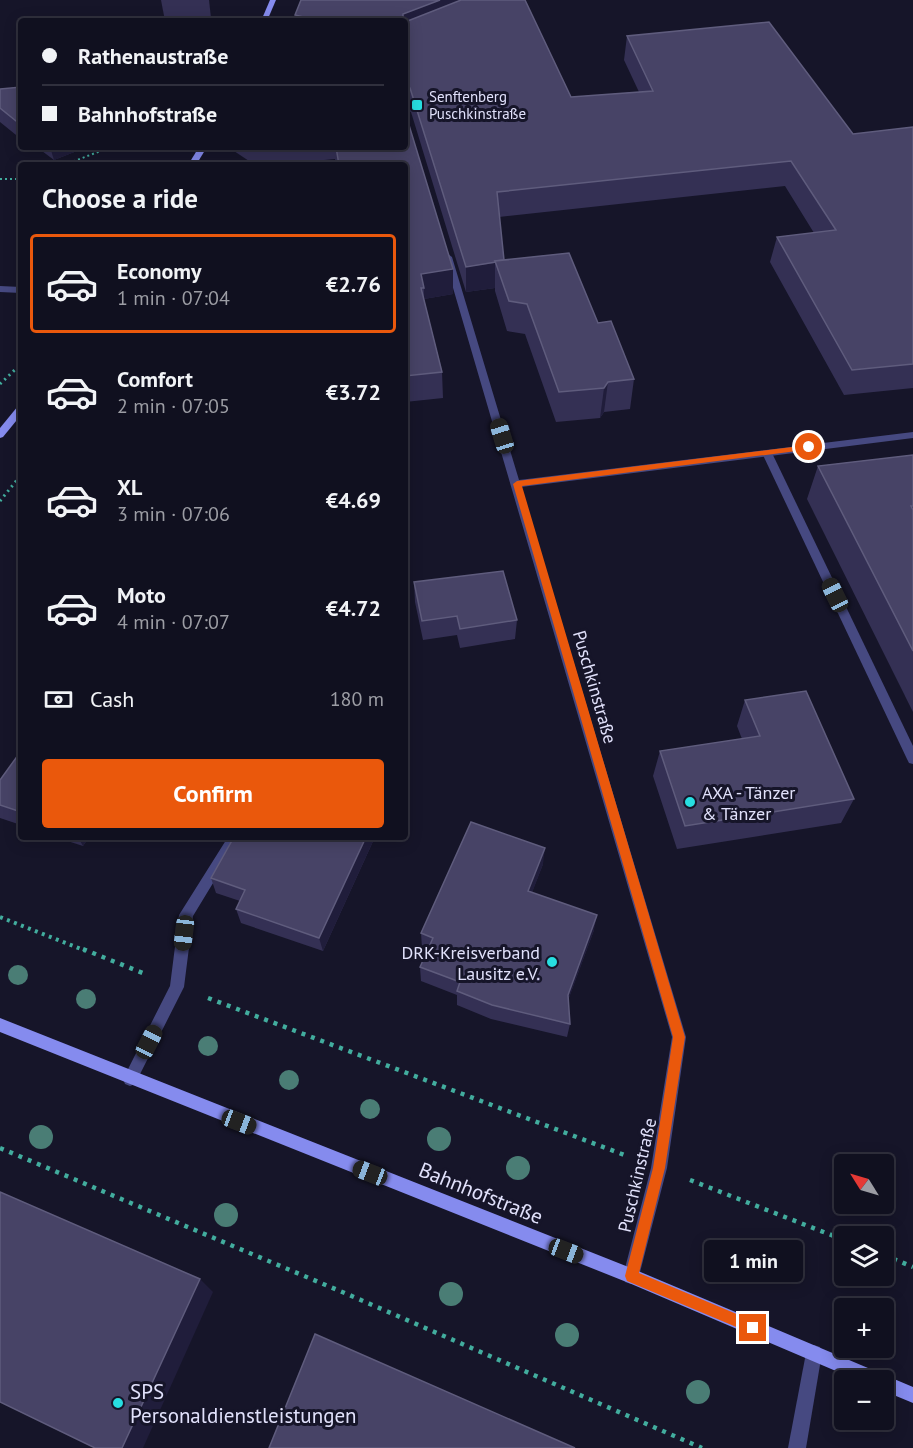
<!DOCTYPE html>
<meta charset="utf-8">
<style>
body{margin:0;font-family:"PT Sans",sans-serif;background:#1e1e2c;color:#f1f3f6;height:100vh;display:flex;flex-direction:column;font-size:22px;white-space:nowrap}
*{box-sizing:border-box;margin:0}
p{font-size:20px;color:#9c9da4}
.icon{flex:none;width:33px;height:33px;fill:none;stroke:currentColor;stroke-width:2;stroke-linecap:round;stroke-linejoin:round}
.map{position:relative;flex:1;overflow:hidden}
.details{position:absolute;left:18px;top:162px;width:390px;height:678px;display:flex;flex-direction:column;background:#10101f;border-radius:6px;box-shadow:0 3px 15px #0003,0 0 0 2px #30303d}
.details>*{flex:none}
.guide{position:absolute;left:18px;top:18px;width:390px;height:132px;border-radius:6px;box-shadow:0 3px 15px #0003,0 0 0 2px #30303d;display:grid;align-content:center;height:132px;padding:0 24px;background:#10101f}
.needle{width:39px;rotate:307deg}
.fabs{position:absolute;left:834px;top:1154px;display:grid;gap:12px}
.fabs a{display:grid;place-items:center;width:60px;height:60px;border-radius:6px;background:#10101f;box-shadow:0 3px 15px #0003,0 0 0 2px #30303d;font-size:30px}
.end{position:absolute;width:27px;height:27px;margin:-14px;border:8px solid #ea580c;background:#fff;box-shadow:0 0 0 3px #fff}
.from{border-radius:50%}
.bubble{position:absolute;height:42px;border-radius:6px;background:#10101f;box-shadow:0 3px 15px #0003,0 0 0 2px #30303d;font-size:20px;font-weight:700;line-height:42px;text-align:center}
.car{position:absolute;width:18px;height:36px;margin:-18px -9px;border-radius:8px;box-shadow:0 0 4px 2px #0007;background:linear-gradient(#222 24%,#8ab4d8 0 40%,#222 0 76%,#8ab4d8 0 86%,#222 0)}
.guide b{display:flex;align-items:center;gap:21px;height:57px;font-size:22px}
.guide b+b{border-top:2px solid #30303d}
.guide i{width:15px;height:15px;background:#f1f3f6}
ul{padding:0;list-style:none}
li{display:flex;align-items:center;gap:18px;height:99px;margin:0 12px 9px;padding:0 12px;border:3px solid transparent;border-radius:6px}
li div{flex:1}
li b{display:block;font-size:22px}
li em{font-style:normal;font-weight:700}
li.on{border-color:#ea580c}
li>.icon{width:54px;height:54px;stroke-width:1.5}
h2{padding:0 24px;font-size:27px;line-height:72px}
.pay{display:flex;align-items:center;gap:15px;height:66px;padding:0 24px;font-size:22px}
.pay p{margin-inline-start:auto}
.cta{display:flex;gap:12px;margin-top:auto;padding:12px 24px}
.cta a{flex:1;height:69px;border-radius:6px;background:#ea580c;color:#fff;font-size:24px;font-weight:700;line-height:69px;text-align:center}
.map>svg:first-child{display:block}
</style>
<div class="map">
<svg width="913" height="1448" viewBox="0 0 913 1448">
<rect width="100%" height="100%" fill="#161529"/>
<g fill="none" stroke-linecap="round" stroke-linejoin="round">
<!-- path-far3 -->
<g stroke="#42ad9e" stroke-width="2" stroke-dasharray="2 3" stroke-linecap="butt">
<path d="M64 165 111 147"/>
<path d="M0 179H21"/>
</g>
<!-- path-far2 -->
<g stroke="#42ad9e" stroke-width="3" stroke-dasharray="2 4" stroke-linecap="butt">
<path d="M0 384 21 364"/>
<path d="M0 501 21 475"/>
</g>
<!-- path-far1 -->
<path stroke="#42ad9e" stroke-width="4" stroke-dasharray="3 4.5" stroke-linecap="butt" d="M0 917 86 951"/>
<!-- path -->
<g stroke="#42ad9e" stroke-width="4.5" stroke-dasharray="4 6" stroke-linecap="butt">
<path d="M83 949 145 974"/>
<path d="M208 998 627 1156"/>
<path d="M0 1148 347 1294 702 1448"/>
<path d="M690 1180 844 1240"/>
<path d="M884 1255 913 1267"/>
</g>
<!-- service -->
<g fill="#464981" fill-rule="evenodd">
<path d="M767 450 772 453 913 746V764L909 763 907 759 762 453Z"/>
<path d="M228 837H241L193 916 184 987 135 1084 130 1086 125 1084 123 1079 170 986 179 915Z"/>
<path d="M814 1345 820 1347 822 1353 806 1448H788L806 1353 808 1347Z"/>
</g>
<!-- minor -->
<g fill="#464981" fill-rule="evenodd">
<path d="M448 254 452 257 519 480 913 432V438L521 487 686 1037 667 1168 639 1276 637 1282 631 1284 625 1282 623 1276 651 1168 672 1037 444 257Z"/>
<path d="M0 286 21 287V293L0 292Z"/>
</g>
<!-- secondary -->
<g fill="#858bee" fill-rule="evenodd">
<path d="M270 0H276L267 21H261Z"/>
<path d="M199 147H207L196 165H188Z"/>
<path d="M21 405V415L3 437 0 438V428L18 406Z"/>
<path d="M0 1018 631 1268 913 1387V1403L884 1391V1380H857L629 1283 0 1032Z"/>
</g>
</g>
<!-- trees -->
<g fill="#4a7d75">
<circle cx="18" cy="975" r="10"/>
<circle cx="86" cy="999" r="10"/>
<circle cx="208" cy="1046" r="10"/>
<circle cx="289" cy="1080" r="10"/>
<circle cx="370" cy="1109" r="10"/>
<circle cx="41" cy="1137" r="12"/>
<circle cx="439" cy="1139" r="12"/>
<circle cx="518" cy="1168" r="12"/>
<circle cx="226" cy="1215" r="12"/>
<circle cx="741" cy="1253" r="12"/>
<circle cx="451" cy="1294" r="12"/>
<circle cx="567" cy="1335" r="12"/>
<circle cx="698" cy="1392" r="12"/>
</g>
<!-- wall -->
<g fill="#343054">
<path d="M161 0H209L211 18 178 21H165Z"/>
<path d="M301 0H525L571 97 639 92 624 60 627 36 769 22 853 134 913 127V388L844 395 770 262 777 237 814 233 785 186 499 217 504 260 569 253 598 323 611 321 634 379 630 409 604 412 600 418 556 422 525 334 507 331 495 291V288L466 292 411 112 405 109V21H295V15Z"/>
<path d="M21 87V139L0 122V89Z"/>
<path d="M31 147H87L54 160 42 151 38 152Z"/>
<path d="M228 147H405L453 294 424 299 442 372 443 398 405 402V165H336L335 159 271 165H255Z"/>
<path d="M913 455V712L807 499 818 466Z"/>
<path d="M414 582 517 620 515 639 460 648 457 635 423 640 415 602Z"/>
<path d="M745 700 854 799 841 823 677 849 653 776 660 751 742 739 737 726Z"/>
<path d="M21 751V825L0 818V780Z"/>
<path d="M55 837H89L83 846Z"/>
<path d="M234 837H375L323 951 241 923 236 909 240 901 216 893 211 878Z"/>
<path d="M543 864 532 892 594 930 568 1000 570 1024 567 1037 491 1019 457 1005V995L421 981 420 967 428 950 422 948 421 933Z"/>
</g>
<!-- shaded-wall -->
<g fill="#201d3b">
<path d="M440 0H502L405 38V21H403V14Z"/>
<path d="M36 147H41L42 151 38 152Z"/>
<path d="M50 147H87L54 160Z"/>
<path d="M495 263V288L466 292V267Z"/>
<path d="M453 269V294L424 299V288H421V274Z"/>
<path d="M608 382 604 412 600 418 604 388Z"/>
<path d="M78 837H89L83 846Z"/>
<path d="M366 837H375L323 951 319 938Z"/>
<path d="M545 848 543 864 527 906 528 891Z"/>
<path d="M597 915 594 930 565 1009 568 995Z"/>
<path d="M200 1279 213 1292 143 1448H122Z"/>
</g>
<!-- building -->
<g fill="#474366" stroke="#5f5c7d" stroke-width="1.5">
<path d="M301 0H440L403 14V21H312V19L295 15Z"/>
<path d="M461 0H525L571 97 653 91 627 36 769 22 853 134 913 127V364L852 370 777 237 836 230 791 161 497 192 504 260 495 261 496 262 466 267 410 88 405 85V22Z"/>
<path d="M21 87V125L0 108V89Z"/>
<path d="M405 112 453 269 421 274 424 288H421L442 372 405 376V165H339L336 147H405Z"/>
<path d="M569 253 598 323 611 321 634 379 608 382 604 388 559 392 527 304 509 301 495 261Z"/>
<path d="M913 455V506H911L913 510V651L818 466Z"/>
<path d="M503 571 517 620 460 629 457 616 422 621 414 582Z"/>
<path d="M806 691 854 799 685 826 660 751 760 736 745 700Z"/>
<path d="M21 751V812L0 805V780Z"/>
<path d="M471 822 545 848 528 891 597 915 568 995 570 1024 492 1005 457 991 460 982 420 967 433 938 421 933Z"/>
<path d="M234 837H366L319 938 236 909 245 890 211 878Z"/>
<path d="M0 1192 200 1279 122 1448H95L0 1402Z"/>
<path d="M315 1334 575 1448H269Z"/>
</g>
<!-- route -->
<path fill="#ea580c" d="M809 445 812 449 522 486 685 1037 665 1168 639 1273 758 1323V1333L753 1334 627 1281 625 1276 653 1168 673 1037 513 484 517 481Z"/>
<!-- markers -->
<g fill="#27dee1" stroke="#161529" stroke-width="2">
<rect x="411" y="99" width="12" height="12" rx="3"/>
<circle cx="690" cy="802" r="6"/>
<circle cx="552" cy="962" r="6"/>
<circle cx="118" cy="1403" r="6"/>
</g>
<g text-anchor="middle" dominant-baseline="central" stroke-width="6" stroke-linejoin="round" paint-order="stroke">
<!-- far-poi labels -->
<g font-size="15" fill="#e1e1fb" stroke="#161529" text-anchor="start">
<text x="429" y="96">Senftenberg<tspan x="429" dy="17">Puschkinstraße</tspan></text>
</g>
<!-- street labels -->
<g font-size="18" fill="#e1e1fb" stroke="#161529">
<text transform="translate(595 687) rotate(74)">Puschkinstraße</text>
<text transform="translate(637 1175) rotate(-77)">Puschkinstraße</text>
</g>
<!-- poi labels -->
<g font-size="18" fill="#e1e1fb" stroke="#161529" text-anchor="start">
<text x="702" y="792">AXA - Tänzer<tspan x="702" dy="21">&amp; Tänzer</tspan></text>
<text x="540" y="952" text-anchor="end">DRK-Kreisverband<tspan x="540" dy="21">Lausitz e.V.</tspan></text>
</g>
<!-- near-street labels -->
<g font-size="21" fill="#e1e1fb" stroke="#161529">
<text transform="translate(481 1193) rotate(22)">Bahnhofstraße</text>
</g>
<!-- near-poi labels -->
<g font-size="21" fill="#e1e1fb" stroke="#161529" text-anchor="start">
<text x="130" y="1391">SPS<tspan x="130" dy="24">Personaldienstleistungen</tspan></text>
</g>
</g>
</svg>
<div class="fabs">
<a><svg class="needle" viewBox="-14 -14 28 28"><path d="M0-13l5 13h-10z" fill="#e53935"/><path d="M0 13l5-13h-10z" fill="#9c9da4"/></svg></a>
<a><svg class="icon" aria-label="layers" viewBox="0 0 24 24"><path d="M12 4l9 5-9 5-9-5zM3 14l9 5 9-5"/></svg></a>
<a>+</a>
<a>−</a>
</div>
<i class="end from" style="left:809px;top:447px"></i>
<i class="end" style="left:753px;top:1328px"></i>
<div class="bubble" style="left:704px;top:1240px;width:99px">1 min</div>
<i class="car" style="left:502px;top:436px;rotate:343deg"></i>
<i class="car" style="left:835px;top:595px;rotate:334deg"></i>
<i class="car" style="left:184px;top:933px;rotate:187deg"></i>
<i class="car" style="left:149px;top:1042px;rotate:27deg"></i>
<i class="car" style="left:239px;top:1122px;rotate:111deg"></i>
<i class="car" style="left:370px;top:1173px;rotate:291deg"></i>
<i class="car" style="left:566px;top:1251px;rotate:111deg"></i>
<div class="guide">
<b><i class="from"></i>Rathenaustraße</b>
<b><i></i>Bahnhofstraße</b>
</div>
<section class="details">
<h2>Choose a ride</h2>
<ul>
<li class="on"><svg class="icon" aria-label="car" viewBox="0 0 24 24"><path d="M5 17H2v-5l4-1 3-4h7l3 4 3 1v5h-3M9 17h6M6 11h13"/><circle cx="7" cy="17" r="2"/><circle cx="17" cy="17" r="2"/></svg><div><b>Economy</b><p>1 min · 07:04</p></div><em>€2.76</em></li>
<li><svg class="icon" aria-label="car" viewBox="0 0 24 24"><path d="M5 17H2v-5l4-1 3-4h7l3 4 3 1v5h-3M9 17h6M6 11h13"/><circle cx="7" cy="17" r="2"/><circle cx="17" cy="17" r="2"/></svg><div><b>Comfort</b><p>2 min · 07:05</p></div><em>€3.72</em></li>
<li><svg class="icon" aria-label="car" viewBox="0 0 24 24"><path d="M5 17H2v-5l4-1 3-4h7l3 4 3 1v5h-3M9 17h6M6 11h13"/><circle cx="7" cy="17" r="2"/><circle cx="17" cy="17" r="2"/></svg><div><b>XL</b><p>3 min · 07:06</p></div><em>€4.69</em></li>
<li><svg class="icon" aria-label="car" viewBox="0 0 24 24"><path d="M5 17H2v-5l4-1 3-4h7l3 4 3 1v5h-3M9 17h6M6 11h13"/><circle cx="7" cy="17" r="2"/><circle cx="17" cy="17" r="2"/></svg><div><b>Moto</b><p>4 min · 07:07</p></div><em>€4.72</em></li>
</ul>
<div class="pay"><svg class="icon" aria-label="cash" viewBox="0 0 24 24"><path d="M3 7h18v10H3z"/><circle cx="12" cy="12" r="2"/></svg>Cash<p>180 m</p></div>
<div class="cta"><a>Confirm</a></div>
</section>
</div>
